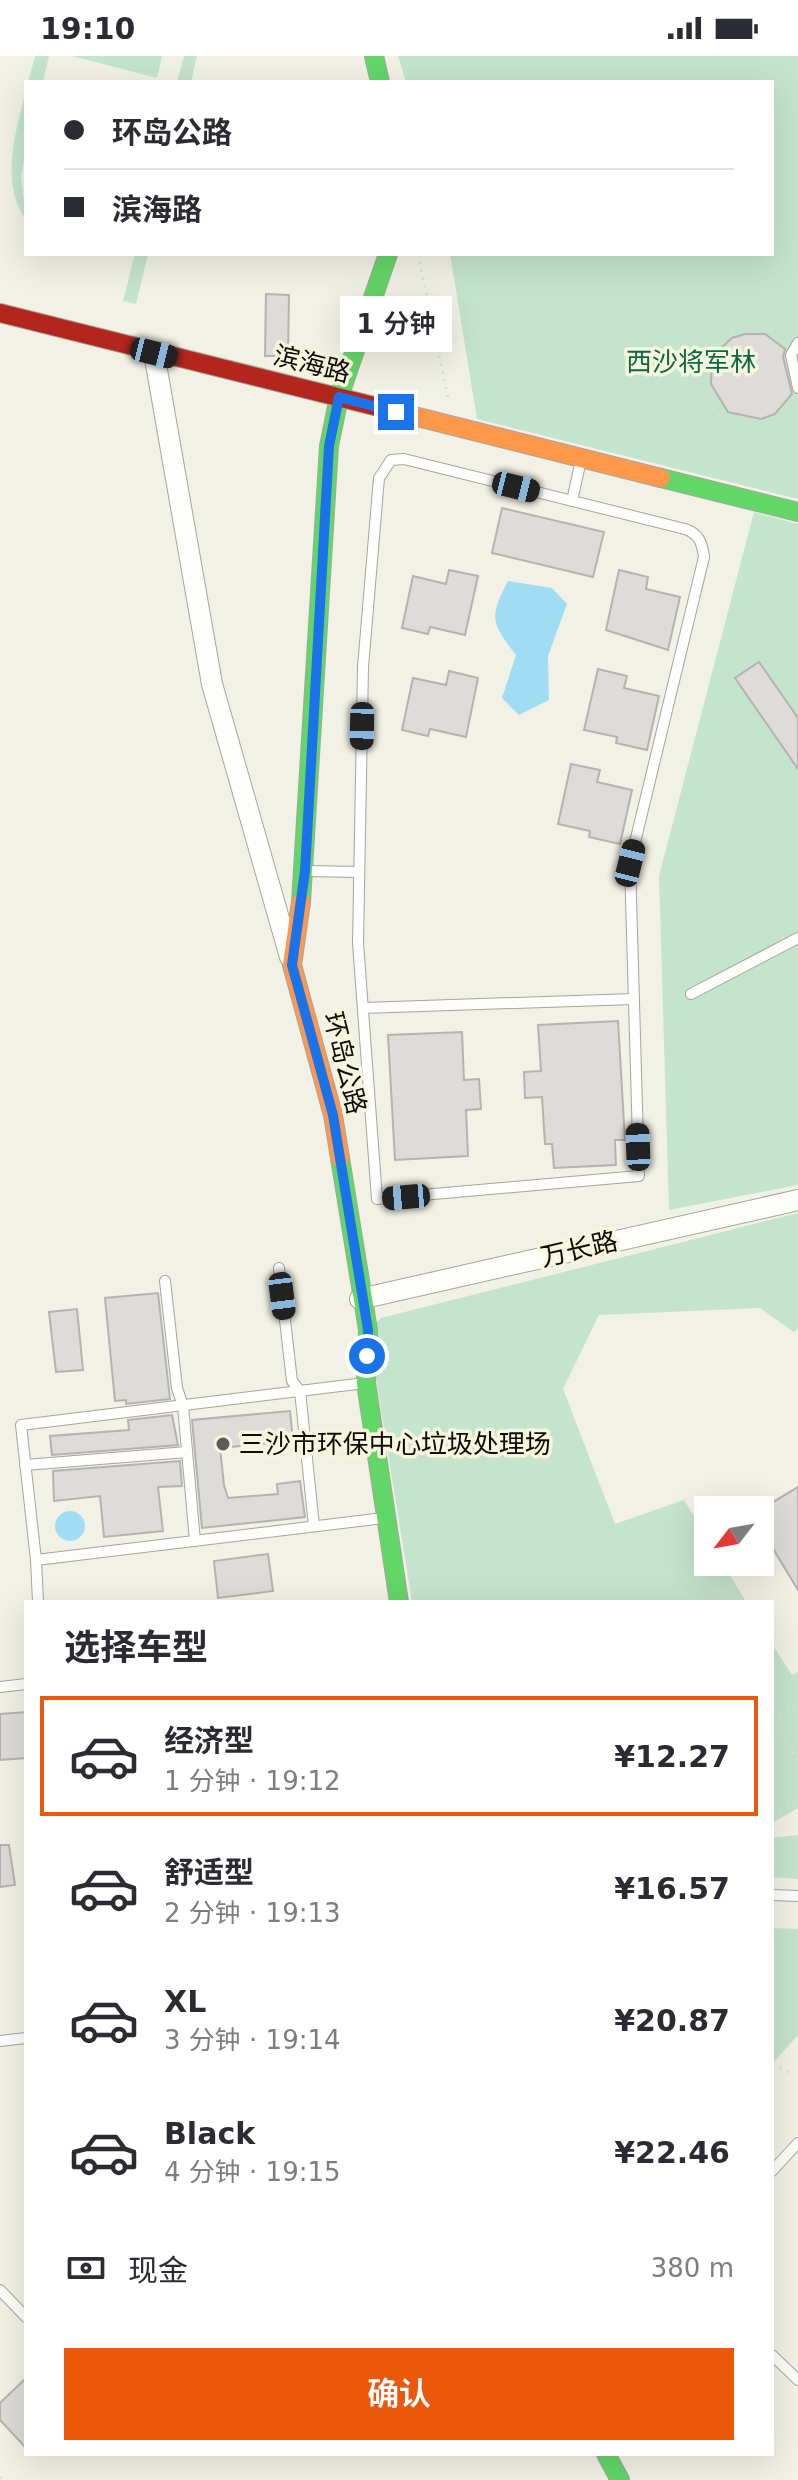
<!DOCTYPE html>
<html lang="zh">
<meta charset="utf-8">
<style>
body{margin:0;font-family:"DejaVu Sans","Noto Sans SC",sans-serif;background:#f7f7f7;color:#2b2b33;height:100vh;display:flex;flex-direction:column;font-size:30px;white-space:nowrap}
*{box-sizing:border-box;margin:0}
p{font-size:26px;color:#7c7c81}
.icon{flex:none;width:44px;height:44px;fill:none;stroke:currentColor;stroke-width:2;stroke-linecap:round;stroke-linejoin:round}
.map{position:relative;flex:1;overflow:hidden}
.panel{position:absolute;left:24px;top:1544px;width:750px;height:856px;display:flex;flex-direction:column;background:#fff;border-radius:0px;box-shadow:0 8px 32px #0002}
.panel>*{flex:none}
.top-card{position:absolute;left:24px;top:24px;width:750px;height:176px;border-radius:0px;box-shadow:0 8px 32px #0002;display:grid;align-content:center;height:176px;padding:0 40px;background:#fff}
.needle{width:52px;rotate:239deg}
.controls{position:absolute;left:694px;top:1440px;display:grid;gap:16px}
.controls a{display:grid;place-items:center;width:80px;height:80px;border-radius:0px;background:#fff;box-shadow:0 8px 32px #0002;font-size:40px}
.end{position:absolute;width:36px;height:36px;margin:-18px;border:10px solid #1a73e8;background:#fff;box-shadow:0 0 0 4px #fff}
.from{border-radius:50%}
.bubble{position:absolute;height:56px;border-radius:0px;background:#fff;box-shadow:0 8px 32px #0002;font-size:26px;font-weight:600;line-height:56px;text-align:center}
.car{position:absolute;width:24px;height:48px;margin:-24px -12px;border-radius:10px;box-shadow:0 0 6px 2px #0007;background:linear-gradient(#222 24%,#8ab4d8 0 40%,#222 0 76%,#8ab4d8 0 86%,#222 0)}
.top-card b{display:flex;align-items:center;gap:28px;height:76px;font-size:30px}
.top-card b+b{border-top:2px solid #e1e1e2}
.top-card i{width:20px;height:20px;background:#2b2b33}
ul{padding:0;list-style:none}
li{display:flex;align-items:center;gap:24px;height:120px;margin:0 16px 12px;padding:0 24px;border:4px solid transparent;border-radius:0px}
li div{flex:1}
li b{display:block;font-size:30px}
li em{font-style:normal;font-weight:600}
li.selected{border-color:#ea580c}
li>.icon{width:72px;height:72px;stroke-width:1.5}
h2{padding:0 40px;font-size:36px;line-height:96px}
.pay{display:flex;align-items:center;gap:20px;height:88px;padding:0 40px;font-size:30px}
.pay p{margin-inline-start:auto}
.primary-button{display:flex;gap:16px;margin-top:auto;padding:16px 40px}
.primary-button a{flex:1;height:92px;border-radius:0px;background:#ea580c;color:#fff;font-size:32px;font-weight:600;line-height:92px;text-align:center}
.status{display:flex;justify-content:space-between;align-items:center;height:56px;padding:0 40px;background:#fff;direction:ltr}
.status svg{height:22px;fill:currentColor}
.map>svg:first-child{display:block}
</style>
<div class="status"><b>19:10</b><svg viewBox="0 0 49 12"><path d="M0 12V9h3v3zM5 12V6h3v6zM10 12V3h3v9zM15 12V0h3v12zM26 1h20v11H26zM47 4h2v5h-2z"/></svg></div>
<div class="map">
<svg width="798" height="2424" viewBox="0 0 798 2424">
<rect width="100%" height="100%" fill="#f2f1e5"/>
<!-- green -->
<g fill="#c5e4cd">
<path d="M35 0H49L43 26H28Z"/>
<path d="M72 0H162L157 22Z"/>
<path d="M184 0H197L191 26H177Z"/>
<path d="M398 0H798V443L477 363 450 198H772V26H406Z"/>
<path d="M26 35V94L21 120 26 164C0 126 15 78 26 35Z"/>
<path d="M135 198H148L136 248 123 245Z"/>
<path d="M754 456 798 468V1129L669 1154 659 820Z"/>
<path d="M798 1157V1273L794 1276 760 1252 599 1259 563 1333 615 1468 684 1444 708 1484V1506H722L746 1546H412L368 1274 381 1262Z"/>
<path d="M772 1588 792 1619 798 1616V1752L772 1767Z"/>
<path d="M798 1779V1823L772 1821V1782Z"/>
<path d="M772 1872 798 1873V1979L772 2008Z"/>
</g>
<!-- water -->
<g fill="#a1ddf2">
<path d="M508 525 552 532 567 548 548 600 549 644 519 659 502 642 516 599C491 567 489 561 508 525Z"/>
<circle cx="70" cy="1470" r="15"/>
</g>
<!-- building -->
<g fill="#dddcd9" stroke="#b5b3b1" stroke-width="2">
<path d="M266 238 289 239 288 300H265Z"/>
<path d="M745 278H765L785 293 783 301 792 338 775 358 761 363 728 356 711 328 712 308 718 295 732 282Z"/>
<path d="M502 452 604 476 593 521 492 497Z"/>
<path d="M449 514 478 520 465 579 430 571 428 578 402 572 413 520 446 528Z"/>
<path d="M619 514 648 521 646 533 680 541 668 594 606 574Z"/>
<path d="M759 606 798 662V713L735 622Z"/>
<path d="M598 613 627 620 624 632 659 640 647 694 616 687 617 681 584 674Z"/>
<path d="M449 615 478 622 466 681 430 673 428 680 402 674 413 622 446 629Z"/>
<path d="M571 708 600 714 597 726 632 734 620 788 589 781 590 775 558 768Z"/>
<path d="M618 965 625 1084H615L616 1109 554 1112 552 1088H545L542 1041 525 1042 524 1016 541 1015 538 969Z"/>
<path d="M462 976 464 1024 479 1023 481 1053 466 1054 468 1100 395 1104 388 979Z"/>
<path d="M158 1237 170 1343 126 1348V1344L115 1345 105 1242Z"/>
<path d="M77 1253 83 1314 56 1316 49 1256Z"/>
<path d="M290 1355 293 1385 220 1392 224 1429 228 1442 278 1438 277 1428 300 1425 305 1461 202 1472 192 1364Z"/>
<path d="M172 1359 178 1389 52 1399 50 1380 129 1374 128 1364Z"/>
<path d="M180 1405 182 1430 158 1431 163 1475 104 1481 100 1440 54 1445 53 1415Z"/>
<path d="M798 1431V1534L760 1471V1454Z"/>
<path d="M268 1498 273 1535 218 1542 214 1505Z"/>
<path d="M26 1656V1702L0 1704V1658Z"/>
<path d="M0 1789H9L15 1829 0 1831Z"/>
<path d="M26 2322V2392L0 2364V2347Z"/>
</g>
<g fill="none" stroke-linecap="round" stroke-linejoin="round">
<defs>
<g id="lane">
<path d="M798 287 791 299 798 332"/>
<path d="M404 403 685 473C699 478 702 486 704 501L630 807 639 1120 377 1143 358 887 363 611 379 422 391 404Z"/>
<path d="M572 445 581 404"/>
<path d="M307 815 359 816"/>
<path d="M691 938 798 882"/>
<path d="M363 952 634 943"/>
<path d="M279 1212 292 1325 300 1335 314 1470"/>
<path d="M165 1225 177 1332 183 1350 195 1485"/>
<path d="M365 1327 21 1369 36 1504 384 1462"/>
<path d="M25 1409 187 1396"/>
<path d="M36 1504 38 1546"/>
<path d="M0 1631 26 1628"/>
<path d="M772 1839 798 1840"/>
<path d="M0 1985 26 1982"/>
<path d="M772 2115 798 2087"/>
<path d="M0 2234 26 2261"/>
<path d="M772 2299 798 2324"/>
</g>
<g id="street">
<path d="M154 297 212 628 290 901"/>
<path d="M360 1243 798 1144"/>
</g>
<g id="fast">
<path d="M374 0 380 26"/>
<path d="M661 422 798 456"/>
<path d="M301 846 329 390 339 341 388 198"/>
<path d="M340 1102 368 1274 366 1327 399 1546"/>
<path d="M606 2398 620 2424"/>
</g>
<g id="slow">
<path d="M378 351 661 422"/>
<path d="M301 846 292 909 333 1059 340 1102"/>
</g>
<path id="jam" d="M0 257 378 351"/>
</defs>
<!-- lane casing -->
<use href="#lane" stroke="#a6a59c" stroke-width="12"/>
<!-- street casing -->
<use href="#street" stroke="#a6a59c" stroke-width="22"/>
<!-- fast casing -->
<use href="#fast" stroke="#a6a59c" stroke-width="20"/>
<!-- slow casing -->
<use href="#slow" stroke="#a6a59c" stroke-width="20"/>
<!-- jam casing -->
<use href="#jam" stroke="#a6a59c" stroke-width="20"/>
<!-- path -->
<g stroke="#ddddd9" stroke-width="3" stroke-dasharray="2 6" stroke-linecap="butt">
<path d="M418 198 449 347"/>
<path d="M721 412 730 376C720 355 697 341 700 316 706 277 757 251 783 285"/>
<path d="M773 1661 798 1704"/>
<path d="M772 1662 798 1647"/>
<path d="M772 1758 798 1743"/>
<path d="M772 2009 789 2016"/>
<path d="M0 2421 3 2424"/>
</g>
<!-- lane -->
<use href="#lane" stroke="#fdfdfb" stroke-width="10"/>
<!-- street -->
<use href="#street" stroke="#fdfdfb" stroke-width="20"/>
<!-- fast -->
<use href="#fast" stroke="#63d668" stroke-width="18"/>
<!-- slow -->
<use href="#slow" stroke="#ff974d" stroke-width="18"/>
<!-- jam -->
<use href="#jam" stroke="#b3261e" stroke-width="18"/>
</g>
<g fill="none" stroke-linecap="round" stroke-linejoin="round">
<!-- route -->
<path stroke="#1a73e8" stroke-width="10" d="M367 1300 368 1274 333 1059 292 909 305 815 329 390 339 341 396 356"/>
</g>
<!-- markers -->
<circle fill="#5d5c54" stroke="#f8f5df" stroke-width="3" cx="223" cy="1388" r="8"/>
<g text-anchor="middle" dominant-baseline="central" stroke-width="7" stroke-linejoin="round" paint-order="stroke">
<!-- park labels -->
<g font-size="26" fill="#0a6943" stroke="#f8f5df">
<text x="691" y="306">西沙将军林</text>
</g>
<!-- street labels -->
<g font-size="26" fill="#0d0c06" stroke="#f8f5df">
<text transform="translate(312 308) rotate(14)">滨海路</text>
<text transform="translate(345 1007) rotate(76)">环岛公路</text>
<text transform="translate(579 1193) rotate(-13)">万长路</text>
</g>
<!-- poi labels -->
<g font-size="26" fill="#0d0c06" stroke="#f8f5df" text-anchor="start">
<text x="239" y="1388">三沙市环保中心垃圾处理场</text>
</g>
</g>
</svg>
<div class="controls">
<a><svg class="needle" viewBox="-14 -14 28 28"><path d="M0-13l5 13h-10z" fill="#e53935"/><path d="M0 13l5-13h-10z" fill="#7c7c81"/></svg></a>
</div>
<i class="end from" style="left:367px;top:1300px"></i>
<i class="end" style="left:396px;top:356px"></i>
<div class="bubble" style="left:340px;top:240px;width:112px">1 分钟</div>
<i class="car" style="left:154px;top:297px;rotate:104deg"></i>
<i class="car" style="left:516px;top:431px;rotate:104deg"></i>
<i class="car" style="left:362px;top:670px;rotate:181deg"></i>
<i class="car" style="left:630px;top:807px;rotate:14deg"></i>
<i class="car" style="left:638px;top:1091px;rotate:358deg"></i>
<i class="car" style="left:406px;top:1141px;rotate:265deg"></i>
<i class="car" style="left:282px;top:1240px;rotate:173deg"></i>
<div class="top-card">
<b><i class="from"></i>环岛公路</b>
<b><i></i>滨海路</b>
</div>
<section class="panel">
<h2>选择车型</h2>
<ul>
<li class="selected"><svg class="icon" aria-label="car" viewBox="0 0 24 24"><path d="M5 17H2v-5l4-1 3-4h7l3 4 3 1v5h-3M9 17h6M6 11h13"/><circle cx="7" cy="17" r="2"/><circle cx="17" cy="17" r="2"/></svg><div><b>经济型</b><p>1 分钟 · 19:12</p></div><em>¥12.27</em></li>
<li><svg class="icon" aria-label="car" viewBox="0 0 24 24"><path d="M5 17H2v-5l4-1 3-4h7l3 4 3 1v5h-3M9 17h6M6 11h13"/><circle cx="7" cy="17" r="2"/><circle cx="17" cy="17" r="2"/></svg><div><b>舒适型</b><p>2 分钟 · 19:13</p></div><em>¥16.57</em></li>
<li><svg class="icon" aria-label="car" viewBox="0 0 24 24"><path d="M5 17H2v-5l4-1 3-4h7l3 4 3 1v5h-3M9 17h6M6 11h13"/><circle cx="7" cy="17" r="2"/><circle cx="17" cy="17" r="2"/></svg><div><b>XL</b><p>3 分钟 · 19:14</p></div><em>¥20.87</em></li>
<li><svg class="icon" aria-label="car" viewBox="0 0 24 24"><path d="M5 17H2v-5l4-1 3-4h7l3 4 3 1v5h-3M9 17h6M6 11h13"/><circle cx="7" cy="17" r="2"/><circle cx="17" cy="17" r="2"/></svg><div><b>Black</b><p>4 分钟 · 19:15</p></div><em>¥22.46</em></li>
</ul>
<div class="pay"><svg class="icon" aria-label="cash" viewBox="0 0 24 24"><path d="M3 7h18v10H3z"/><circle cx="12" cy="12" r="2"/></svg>现金<p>380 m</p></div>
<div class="primary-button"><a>确认</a></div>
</section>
</div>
